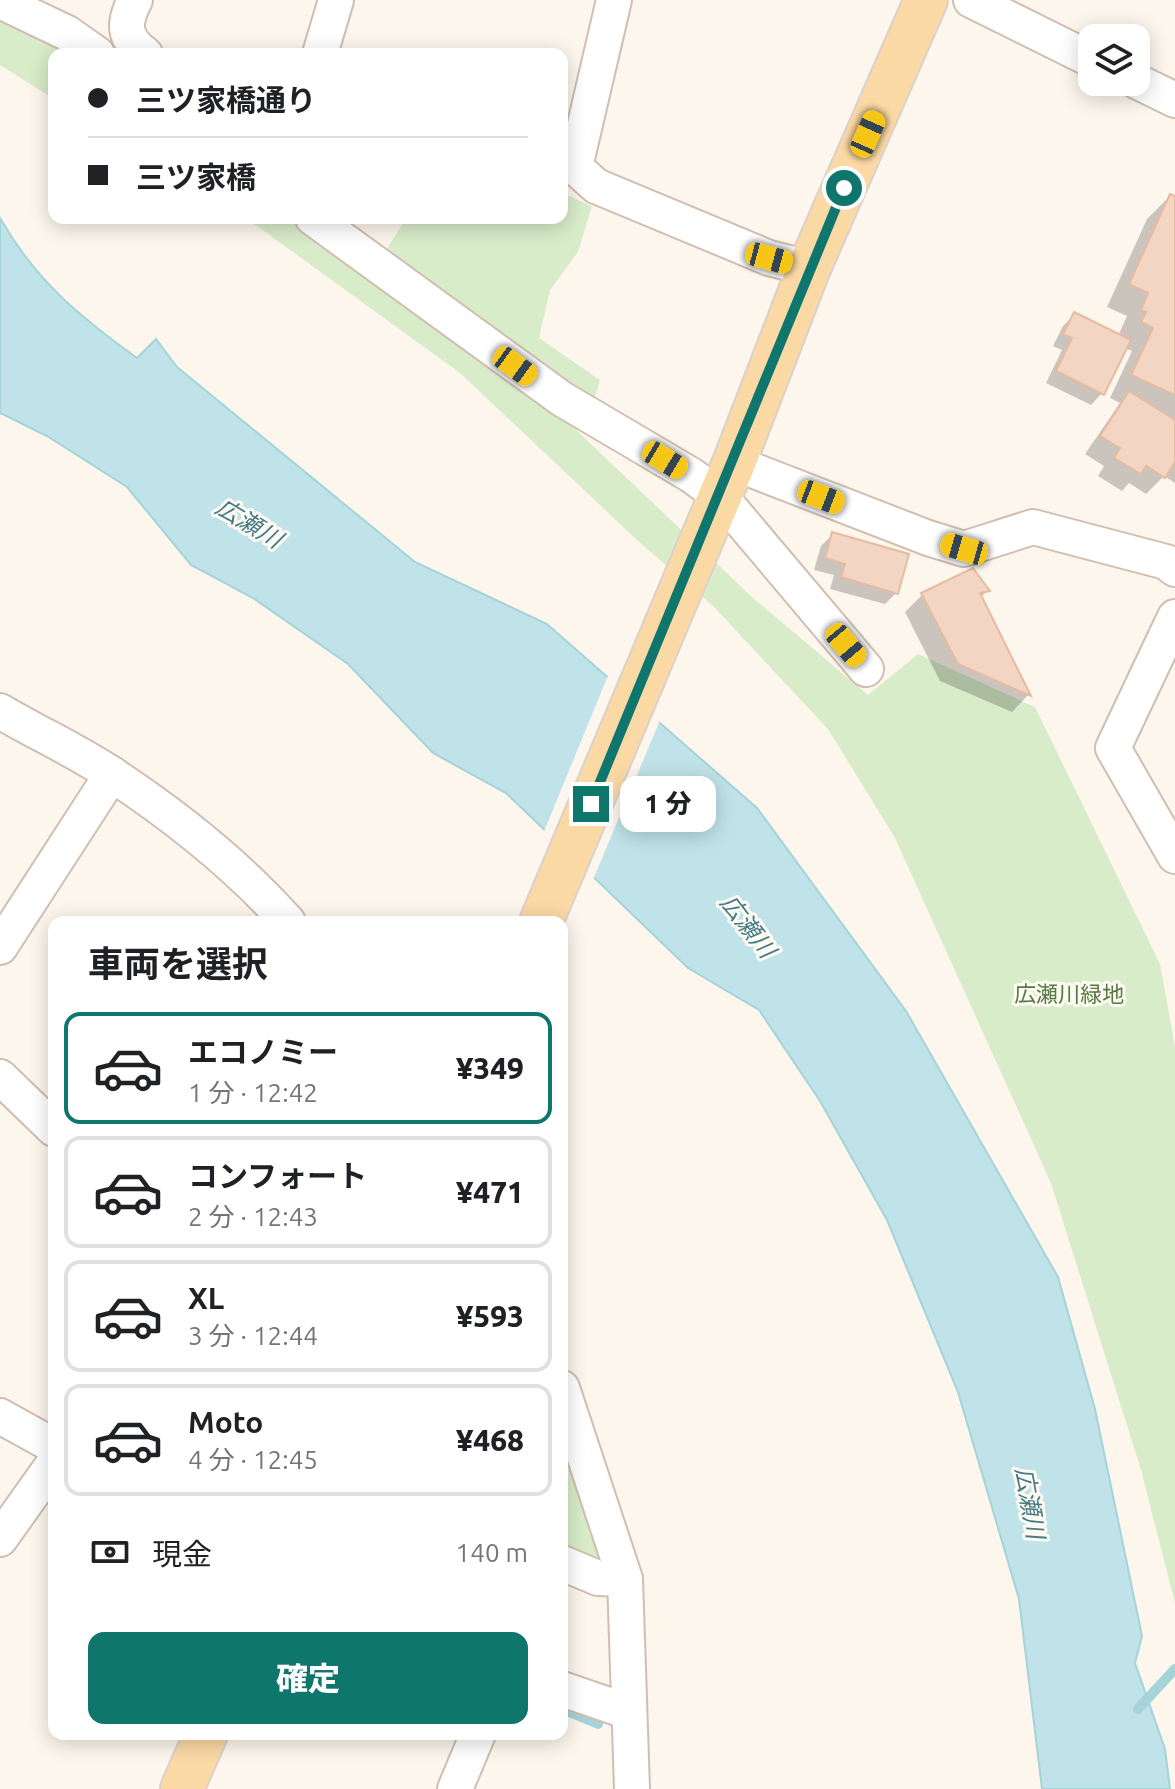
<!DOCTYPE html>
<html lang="ja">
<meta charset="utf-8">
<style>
body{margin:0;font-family:Ubuntu,"Noto Sans JP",sans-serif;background:#f6f6f6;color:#202124;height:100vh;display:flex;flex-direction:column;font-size:30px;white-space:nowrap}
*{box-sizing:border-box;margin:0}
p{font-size:26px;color:#757577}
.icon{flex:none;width:44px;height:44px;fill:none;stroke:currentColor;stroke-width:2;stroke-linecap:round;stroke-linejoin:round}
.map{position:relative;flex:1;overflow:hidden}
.side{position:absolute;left:48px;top:916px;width:520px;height:824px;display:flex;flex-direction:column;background:#fff;border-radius:16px;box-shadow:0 4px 20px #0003}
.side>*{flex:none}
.hud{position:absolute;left:48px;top:48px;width:520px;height:176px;border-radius:16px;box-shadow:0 4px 20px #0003;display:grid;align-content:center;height:176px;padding:0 40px;background:#fff}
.buttons{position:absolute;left:1078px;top:24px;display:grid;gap:16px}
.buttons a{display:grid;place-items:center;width:72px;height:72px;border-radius:16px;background:#fff;box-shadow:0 4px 20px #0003;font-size:40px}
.end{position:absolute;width:36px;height:36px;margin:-18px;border:10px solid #0f766e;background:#fff;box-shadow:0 0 0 4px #fff}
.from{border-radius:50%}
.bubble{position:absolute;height:56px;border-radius:16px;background:#fff;box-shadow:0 4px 20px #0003;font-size:26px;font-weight:800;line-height:56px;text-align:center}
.car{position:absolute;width:24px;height:48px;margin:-24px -12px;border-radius:10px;box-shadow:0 0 6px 2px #0007;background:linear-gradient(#f5c518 24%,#345 0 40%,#f5c518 0 76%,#345 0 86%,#f5c518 0)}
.hud b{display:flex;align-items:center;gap:28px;height:76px;font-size:30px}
.hud b+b{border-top:2px solid #e0e0e0}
.hud i{width:20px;height:20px;background:#202124}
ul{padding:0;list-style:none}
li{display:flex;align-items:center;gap:24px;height:112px;margin:0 16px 12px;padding:0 24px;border:4px solid #e0e0e0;border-radius:16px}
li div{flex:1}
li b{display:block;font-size:30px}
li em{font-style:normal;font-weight:800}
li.selected{border-color:#0f766e}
li>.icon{width:72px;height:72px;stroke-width:1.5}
h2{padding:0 40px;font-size:36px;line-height:96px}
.pay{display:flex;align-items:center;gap:20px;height:88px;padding:0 40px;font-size:30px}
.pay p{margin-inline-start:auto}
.primary-button{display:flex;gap:16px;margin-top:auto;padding:16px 40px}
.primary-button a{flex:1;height:92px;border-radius:16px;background:#0f766e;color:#fff;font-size:32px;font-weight:800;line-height:92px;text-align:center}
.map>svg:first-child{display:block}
</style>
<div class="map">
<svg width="1175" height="1789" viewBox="0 0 1175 1789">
<rect width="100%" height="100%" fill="#fdf6ec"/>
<!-- green -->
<g fill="#d8ecc9">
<path d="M0 10 84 54H54V99L0 65Z"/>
<path d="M562 193 592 206 578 252 550 290 539 338 600 380 592 408 379 262 406 218H562Z"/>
<path d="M246 218H304L553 408 753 598 868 695 918 654 1035 707 1160 964 1175 1047V1603L1141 1470 1051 1183 895 838 828 729 713 606 637 540 460 373Z"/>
<path d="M562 1441 599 1552 595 1562 562 1551Z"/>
</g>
<!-- water -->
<path fill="#bfe3e8" stroke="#a5d3da" stroke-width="2" d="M0 218C36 281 79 316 137 358L156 339 177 367 415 562 547 624 757 808 906 1011 1058 1277 1095 1409 1142 1636 1135 1663 1165 1749 1170 1789H1042L1019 1599 958 1392 887 1220 820 1101 759 1010 688 968 506 793 433 753 348 664 253 598 191 565 127 487 47 436 0 413Z"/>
<!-- pier -->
<path fill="#fdf6ec" d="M609 673 661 718 592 882 543 834Z"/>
<!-- shadow -->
<g fill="#0003">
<path d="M1170 196 1175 197V483L1164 476 1146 494 1129 483 1122 491 1098 476 1104 466 1085 454 1120 403 1110 398 1132 351 1125 348 1102 393 1091 405 1046 383 1062 350 1053 346 1063 326 1075 314 1118 336 1127 316 1107 307 1147 219Z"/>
<path d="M833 534 896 593 885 604 830 589 834 575 814 570 821 546Z"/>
<path d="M987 591 980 598 1028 695 1012 712 940 681 905 612 922 595Z"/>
</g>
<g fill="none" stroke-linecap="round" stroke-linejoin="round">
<!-- stream -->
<g stroke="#a5d3da" stroke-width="10">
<path d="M562 1709 598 1724"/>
<path d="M1138 1709 1175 1669"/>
</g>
</g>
<!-- building -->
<g fill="#f3d5c3" stroke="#e6bba3" stroke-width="2">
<path d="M1170 194 1175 196V395L1131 375 1153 328 1141 322 1146 312 1141 310 1148 293 1129 284Z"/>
<path d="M1074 312 1131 340 1104 395 1056 371 1072 338 1063 334Z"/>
<path d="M1129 391 1175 420V462L1165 478 1146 466 1141 474 1114 458 1120 448 1100 436Z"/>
<path d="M832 532 909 554 898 594 841 577 845 564 825 558Z"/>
<path d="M973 568 990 591 980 593 1031 696 958 664 921 593Z"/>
</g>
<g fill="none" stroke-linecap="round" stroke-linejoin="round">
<defs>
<g id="minor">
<path d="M135 0C123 23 123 38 145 54"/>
<path d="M614 0 575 167 596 186 769 258 809 268"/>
<path d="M971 0 1092 60"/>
<path d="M0 1 67 33 97 54"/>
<path d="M320 54 336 0"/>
<path d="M1136 81 1175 100"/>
<path d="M313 218 562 399 691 475 720 496 866 669"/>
<path d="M734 463 928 538 964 549 1033 527 1166 562 1175 569"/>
<path d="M1175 617 1113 748 1175 856"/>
<path d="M0 711C37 733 77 751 113 775 175 816 238 866 288 922"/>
<path d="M0 947 112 774"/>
<path d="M0 1077 54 1129"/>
<path d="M562 1388 625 1579 632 1789"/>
<path d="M0 1416 54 1446"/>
<path d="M0 1539 54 1463"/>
<path d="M562 1563 598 1578 625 1579"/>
<path d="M562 1689 629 1712"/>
<path d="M455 1789 478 1734"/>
</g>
<g id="major">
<path d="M541 922 734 463 809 268 926 0"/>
<path d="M182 1789 206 1734"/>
</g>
</defs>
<!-- minor casing -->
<use href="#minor" stroke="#d1beb0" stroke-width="38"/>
<!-- major casing -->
<use href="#major" stroke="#dad1cd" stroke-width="46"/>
<!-- minor -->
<use href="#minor" stroke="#fff" stroke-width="34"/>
<!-- major -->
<use href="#major" stroke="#fbd9a5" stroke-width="42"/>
</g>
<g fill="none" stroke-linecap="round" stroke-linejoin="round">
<!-- route -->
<path stroke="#0f766e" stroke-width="10" d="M591 804 844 188"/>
</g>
<g text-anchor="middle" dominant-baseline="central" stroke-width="6" stroke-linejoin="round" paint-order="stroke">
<!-- park labels -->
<g font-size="22" fill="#537a41" stroke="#fffaf3">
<text x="1069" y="993">広瀬川緑地</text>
</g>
<!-- water labels -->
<g font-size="24" font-style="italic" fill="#437c86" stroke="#fffaf3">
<text transform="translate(249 523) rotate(31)">広瀬川</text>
<text transform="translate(748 926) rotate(52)">広瀬川</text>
<text transform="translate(1030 1503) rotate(80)">広瀬川</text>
</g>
</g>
</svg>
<div class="buttons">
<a><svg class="icon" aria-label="layers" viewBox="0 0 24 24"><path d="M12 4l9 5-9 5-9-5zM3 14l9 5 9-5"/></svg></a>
</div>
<i class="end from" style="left:844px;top:188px"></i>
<i class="end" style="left:591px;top:804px"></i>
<div class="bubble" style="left:620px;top:776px;width:96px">1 分</div>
<i class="car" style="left:868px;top:134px;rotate:24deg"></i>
<i class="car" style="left:769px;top:258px;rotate:105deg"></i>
<i class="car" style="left:515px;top:366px;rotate:126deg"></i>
<i class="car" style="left:665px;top:460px;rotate:121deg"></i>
<i class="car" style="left:821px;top:497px;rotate:111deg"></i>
<i class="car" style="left:964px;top:549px;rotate:286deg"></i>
<i class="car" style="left:846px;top:645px;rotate:140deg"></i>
<div class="hud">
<b><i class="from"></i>三ツ家橋通り</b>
<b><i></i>三ツ家橋</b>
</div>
<section class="side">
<h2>車両を選択</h2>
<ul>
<li class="selected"><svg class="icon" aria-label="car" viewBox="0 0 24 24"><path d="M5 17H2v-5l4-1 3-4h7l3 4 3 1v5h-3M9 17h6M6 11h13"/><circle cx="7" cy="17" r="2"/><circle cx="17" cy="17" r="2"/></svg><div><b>エコノミー</b><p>1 分 · 12:42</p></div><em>¥349</em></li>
<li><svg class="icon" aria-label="car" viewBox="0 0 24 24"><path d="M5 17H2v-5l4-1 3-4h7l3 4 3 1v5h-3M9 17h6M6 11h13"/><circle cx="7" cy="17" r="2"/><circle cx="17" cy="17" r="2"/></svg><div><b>コンフォート</b><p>2 分 · 12:43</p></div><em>¥471</em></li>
<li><svg class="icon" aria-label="car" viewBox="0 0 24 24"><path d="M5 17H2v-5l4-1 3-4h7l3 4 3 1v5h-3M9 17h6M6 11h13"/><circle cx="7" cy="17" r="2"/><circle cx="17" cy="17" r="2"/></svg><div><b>XL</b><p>3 分 · 12:44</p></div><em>¥593</em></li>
<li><svg class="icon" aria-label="car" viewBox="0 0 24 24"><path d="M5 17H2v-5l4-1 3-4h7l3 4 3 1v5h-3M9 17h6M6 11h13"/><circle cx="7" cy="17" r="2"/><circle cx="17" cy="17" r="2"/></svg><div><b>Moto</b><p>4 分 · 12:45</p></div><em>¥468</em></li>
</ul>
<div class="pay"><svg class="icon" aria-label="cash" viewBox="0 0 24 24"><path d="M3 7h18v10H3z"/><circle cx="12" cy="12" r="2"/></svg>現金<p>140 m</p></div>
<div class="primary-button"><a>確定</a></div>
</section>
</div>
